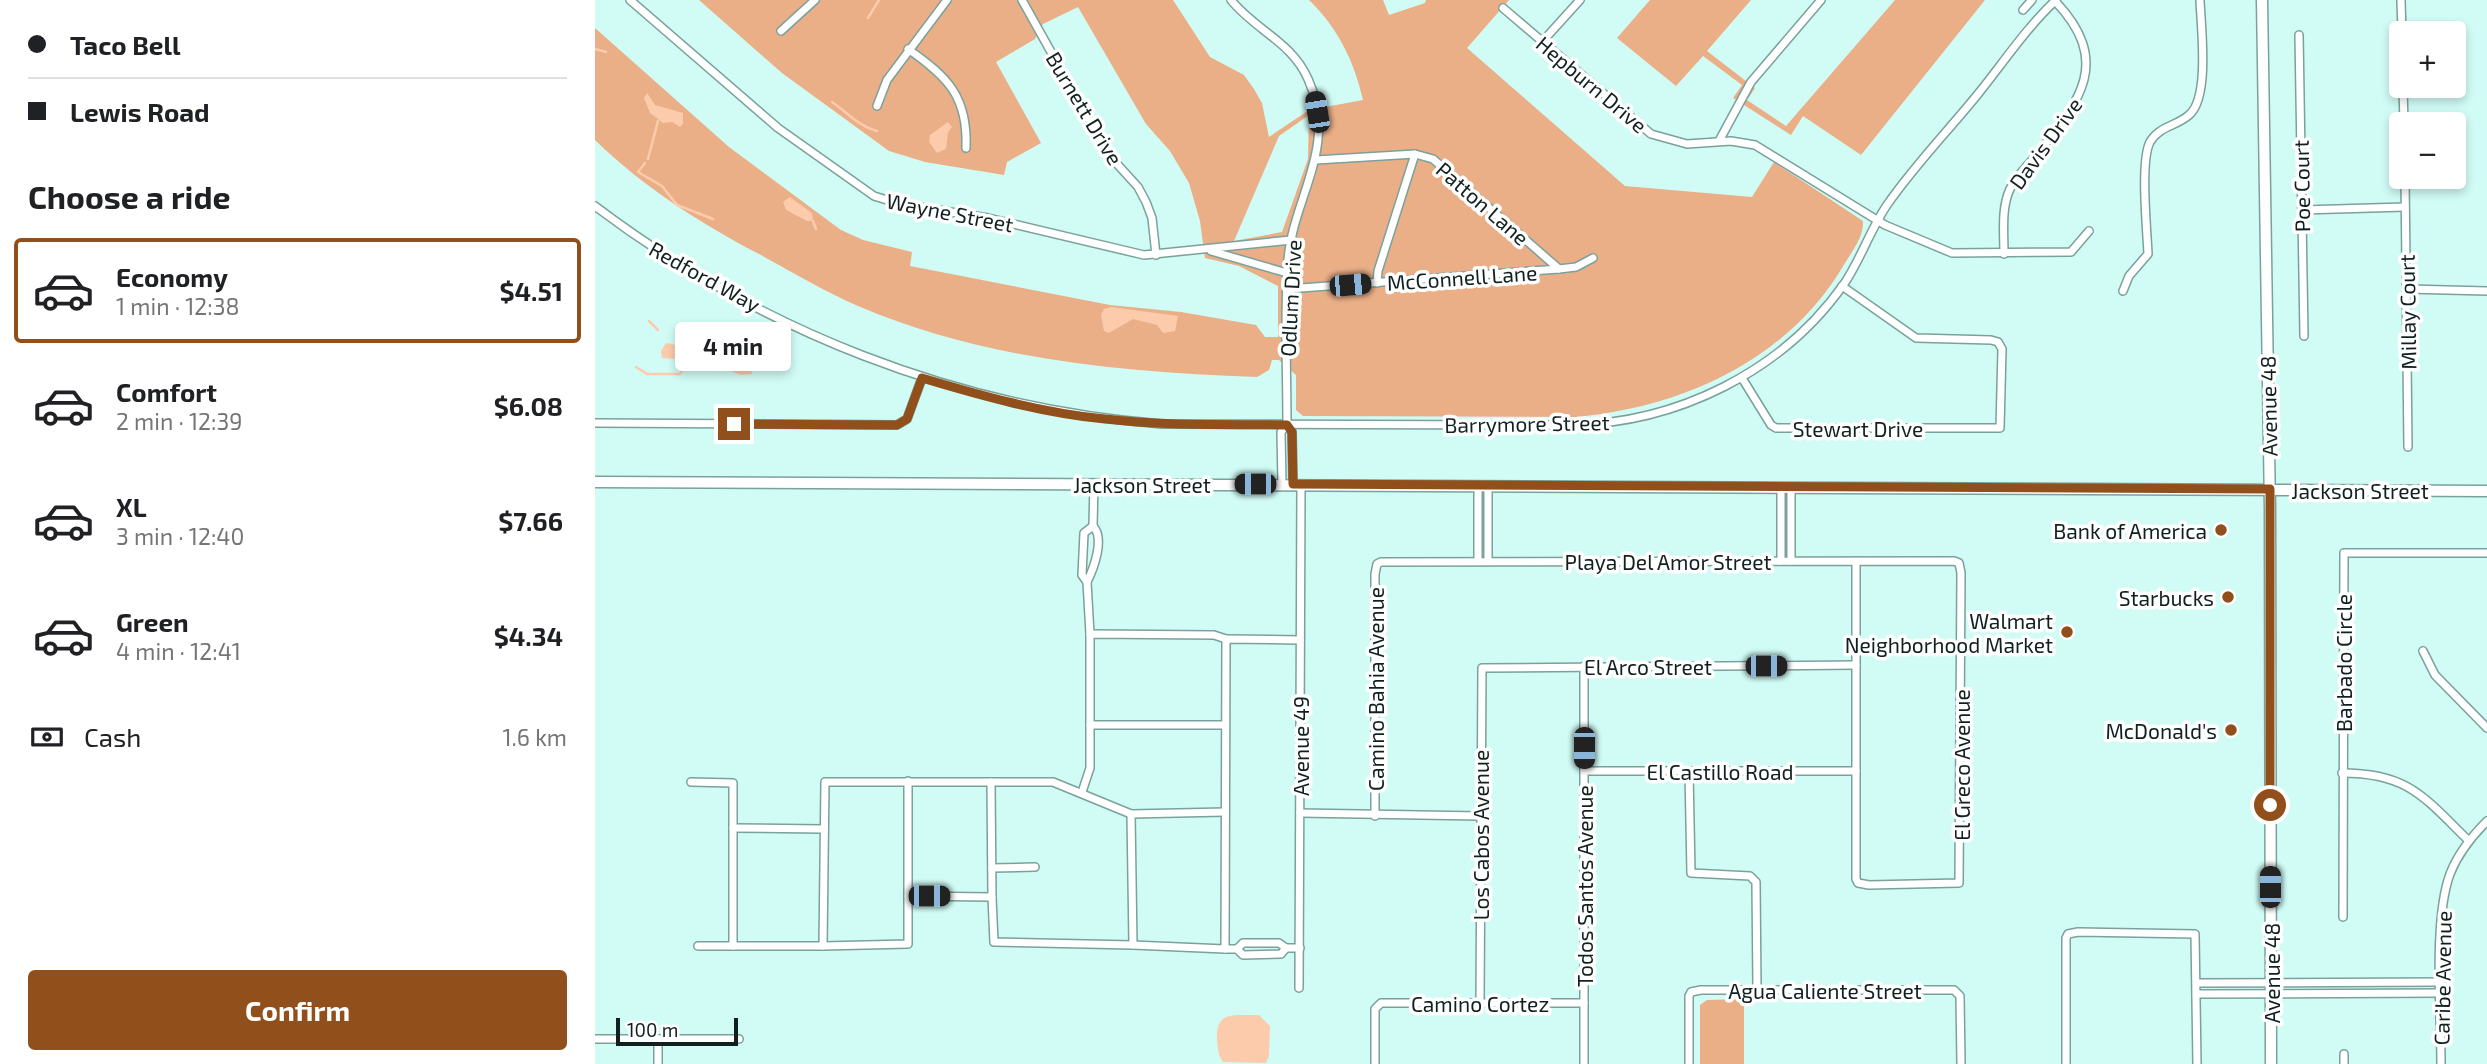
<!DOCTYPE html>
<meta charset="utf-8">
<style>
body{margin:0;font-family:"Exo 2",sans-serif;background:#f6f6f6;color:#202124;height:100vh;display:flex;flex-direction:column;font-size:26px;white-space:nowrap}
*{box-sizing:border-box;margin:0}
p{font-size:23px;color:#757577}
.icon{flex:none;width:38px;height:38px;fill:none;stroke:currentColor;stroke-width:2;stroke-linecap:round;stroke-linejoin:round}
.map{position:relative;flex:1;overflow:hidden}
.drawer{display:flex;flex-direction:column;background:#fff;width:595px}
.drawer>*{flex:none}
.guide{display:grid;align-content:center;height:154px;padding:0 28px;background:#fff}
.buttons{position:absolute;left:1794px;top:21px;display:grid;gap:14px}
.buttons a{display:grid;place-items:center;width:77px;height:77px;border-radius:7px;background:#fff;box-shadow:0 4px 10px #0003;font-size:35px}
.scale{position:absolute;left:21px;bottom:18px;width:122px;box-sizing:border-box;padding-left:7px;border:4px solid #10201e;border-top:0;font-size:19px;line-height:24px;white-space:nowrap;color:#10201e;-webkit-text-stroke:5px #fefefe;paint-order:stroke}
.end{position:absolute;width:32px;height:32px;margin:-16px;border:9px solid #91501b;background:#fff;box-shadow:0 0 0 4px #fff}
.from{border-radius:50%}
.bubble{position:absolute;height:49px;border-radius:7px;background:#fff;box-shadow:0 4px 10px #0003;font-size:23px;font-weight:700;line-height:49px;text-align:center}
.car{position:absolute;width:21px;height:42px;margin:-21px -10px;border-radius:9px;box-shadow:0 0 5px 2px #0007;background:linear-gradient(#222 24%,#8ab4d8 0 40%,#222 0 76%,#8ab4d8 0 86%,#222 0)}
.guide b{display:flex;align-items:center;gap:24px;height:66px;font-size:26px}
.guide b+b{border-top:2px solid #e0e0e0}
.guide i{width:18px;height:18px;background:#202124}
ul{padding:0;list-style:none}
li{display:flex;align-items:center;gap:21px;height:105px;margin:0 14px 10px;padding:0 14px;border:4px solid transparent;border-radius:7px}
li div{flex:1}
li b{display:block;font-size:26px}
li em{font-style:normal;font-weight:700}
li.active{border-color:#91501b}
li>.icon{width:63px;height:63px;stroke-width:1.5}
h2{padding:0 28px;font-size:32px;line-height:84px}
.pay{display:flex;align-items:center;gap:18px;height:77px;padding:0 28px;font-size:26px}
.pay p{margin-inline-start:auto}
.primary-button{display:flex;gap:14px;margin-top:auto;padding:14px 28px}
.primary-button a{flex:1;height:80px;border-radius:7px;background:#91501b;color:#fff;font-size:28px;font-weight:700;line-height:80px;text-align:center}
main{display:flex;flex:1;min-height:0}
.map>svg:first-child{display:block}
</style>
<main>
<section class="drawer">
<div class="guide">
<b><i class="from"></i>Taco Bell</b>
<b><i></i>Lewis Road</b>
</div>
<h2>Choose a ride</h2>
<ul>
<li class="active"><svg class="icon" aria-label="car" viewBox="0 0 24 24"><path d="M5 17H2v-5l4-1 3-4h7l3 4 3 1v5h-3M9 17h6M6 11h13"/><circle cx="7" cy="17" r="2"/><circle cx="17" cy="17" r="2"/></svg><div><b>Economy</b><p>1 min · 12:38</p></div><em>$4.51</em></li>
<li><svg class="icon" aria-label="car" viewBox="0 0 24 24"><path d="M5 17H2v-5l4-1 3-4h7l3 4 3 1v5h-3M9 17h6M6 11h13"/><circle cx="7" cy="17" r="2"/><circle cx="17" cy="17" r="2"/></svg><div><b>Comfort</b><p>2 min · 12:39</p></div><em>$6.08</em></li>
<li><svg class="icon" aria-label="car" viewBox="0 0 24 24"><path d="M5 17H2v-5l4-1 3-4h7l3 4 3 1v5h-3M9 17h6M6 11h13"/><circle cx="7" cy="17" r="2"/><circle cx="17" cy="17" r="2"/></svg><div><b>XL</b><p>3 min · 12:40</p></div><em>$7.66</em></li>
<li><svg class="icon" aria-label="car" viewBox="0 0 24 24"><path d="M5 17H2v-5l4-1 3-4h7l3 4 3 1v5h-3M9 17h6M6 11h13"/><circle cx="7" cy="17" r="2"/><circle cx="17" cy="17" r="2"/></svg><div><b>Green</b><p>4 min · 12:41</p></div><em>$4.34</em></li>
</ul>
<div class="pay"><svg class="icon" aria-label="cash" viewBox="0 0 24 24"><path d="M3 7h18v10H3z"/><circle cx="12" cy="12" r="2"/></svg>Cash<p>1.6 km</p></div>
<div class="primary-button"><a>Confirm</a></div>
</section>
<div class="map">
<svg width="1892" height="1064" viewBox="0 0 1892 1064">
<rect width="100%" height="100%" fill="#d1fbf5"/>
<!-- green -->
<g fill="#eaaf87" fill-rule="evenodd">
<path d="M104 0H578L615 57 649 75 659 89 667 103 674 137 714 110 768 100C759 61 743 28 714 0H788L794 15 830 3 831 0H914L872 48 1030 186 1157 197 1179 162 1268 221C1269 238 1255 254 1247 268 1191 361 1085 408 981 417L708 416 701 410V375L684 360H677L674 370 662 377C527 372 389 360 263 306 229 291 197 272 164 254 105 223 48 187 0 140V28L134 147 246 230 268 240 317 252 315 266 515 305 586 312 661 325 670 337H683V286L644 266 610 258 605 221 594 183 575 151 551 124 483 7 448 24 440 39 401 62 446 143 412 162 409 175 330 162 294 151 187 73ZM714 115 713 159 687 232 639 241 684 136Z"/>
<path d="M1055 0H1156L1112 51 1160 88 1152 100 1191 126 1300 0H1390L1266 155 1208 116 1196 135 1138 98 1147 85 1108 56 1081 86 1022 38Z"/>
<path d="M1149 999V1064H1105V1005L1112 1000Z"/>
</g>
<!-- water -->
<g fill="#fbcbab">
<path d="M52 93 60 105 88 113V124L85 127 77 122 68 123 55 113 49 98Z"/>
<path d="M353 122 357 127 353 132 351 149 342 153 334 142 335 135Z"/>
<path d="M195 197 217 213 218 221H212L191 210 188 202Z"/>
<path d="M516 307 583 316 580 331 568 333 562 325 538 319 514 333 509 331 506 315 509 309Z"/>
<path d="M71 343 87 346 95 355 81 359 67 358 66 351Z"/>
<path d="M129 361 156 369 157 374 146 375 128 368Z"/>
<path d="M664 1015 675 1026 674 1056 671 1063 628 1062C623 1055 623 1049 622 1041 620 1009 640 1016 664 1015Z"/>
</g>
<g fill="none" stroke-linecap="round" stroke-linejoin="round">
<!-- stream -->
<g stroke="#fbcbab" stroke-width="2.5">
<path d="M273 18 284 0"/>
<path d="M0 49 11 52"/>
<path d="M237 102C253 113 263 126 282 131"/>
<path d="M53 159 63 121"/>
<path d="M50 163 43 172 67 186 82 205 118 219"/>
<path d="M218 221 221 229"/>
<path d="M54 321 63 330"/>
<path d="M111 350 115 345 125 353 129 361"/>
<path d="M41 367 52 374H85L89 367"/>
</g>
<defs>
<g id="street">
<path d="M35 0 183 128 279 196 305 204 393 218 549 255 696 240"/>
<path d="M427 0 513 154 543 187 551 202 557 218 561 255"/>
<path d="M636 0C660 30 697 42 713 79 744 147 698 197 693 260 689 314 692 370 692 425L697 432 698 484"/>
<path d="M1806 0 1807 33"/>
<path d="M908 8 1056 134 1092 144 1136 141 1160 145 1290 225 1357 253 1476 252 1494 231"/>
<path d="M1428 10 1437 0"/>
<path d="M186 31 220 0"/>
<path d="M1704 35 1709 336"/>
<path d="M947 42 985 0"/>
<path d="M313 49C353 77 373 97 371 148"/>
<path d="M1808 86 1809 124"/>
<path d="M282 106 292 80 352 0"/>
<path d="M1124 141 1156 82 1226 0"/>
<path d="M721 160 820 154 838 159 964 269"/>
<path d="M1810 177 1813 447"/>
<path d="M0 206C164 330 361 408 567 424L976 425C1082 423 1187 372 1249 284 1266 259 1275 230 1292 205 1319 166 1353 131 1383 94 1408 63 1432 27 1461 0"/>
<path d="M1707 210 1810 207"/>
<path d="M616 251 692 273"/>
<path d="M1409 254C1409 233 1406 208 1415 189 1420 178 1430 168 1438 159 1482 104 1520 64 1460 1"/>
<path d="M782 283 783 271 820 154"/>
<path d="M692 289 964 269 981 267 998 258"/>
<path d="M1812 289 1892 291"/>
<path d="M1528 291 1534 276 1553 254C1552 230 1545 161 1555 142 1564 126 1582 126 1594 115 1615 98 1606 27 1605 0"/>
<path d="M1147 378 1176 425 1181 428H1405L1407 349 1403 342 1396 340 1321 338 1247 286"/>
<path d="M0 423 302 425 312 419 327 378"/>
<path d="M687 484 686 432 692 425"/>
<path d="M883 487V561"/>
<path d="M893 487V561"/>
<path d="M1186 488V561"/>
<path d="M1196 488V561"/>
<path d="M492 582C499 568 510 538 498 526L499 484"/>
<path d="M495 634 492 582 487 575 489 533 498 526"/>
<path d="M1828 651 1840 675 1892 728"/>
<path d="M989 666V1064"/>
<path d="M630 725H495V634L619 635 631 639"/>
<path d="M989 771H1261"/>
<path d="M1094 771 1096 873 1155 876 1161 882 1162 990"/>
<path d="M1747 773C1813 773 1829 797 1873 840"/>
<path d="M313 781V944L228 946 230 782H458L536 814"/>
<path d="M96 782 138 783V946H228"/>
<path d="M487 792 495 768V725"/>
<path d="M705 813 885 816"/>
<path d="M780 816V574L782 564 786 562 1359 561 1364 563 1366 573 1364 883 1274 885 1263 883 1261 879V561"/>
<path d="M138 828 228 829"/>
<path d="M397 868 440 867"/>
<path d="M313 896 397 897 396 782"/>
<path d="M397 897 399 942 538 945"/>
<path d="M1748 917 1749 553H1892"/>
<path d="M103 946H138"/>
<path d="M691 948 686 954 648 955 642 949H630L631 639 705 640"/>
<path d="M630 949 538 945 536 814 630 812"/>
<path d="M642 949 648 943H684L691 948H705"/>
<path d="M1602 983 1846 982"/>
<path d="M704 988 706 484"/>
<path d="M1602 994 1846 993"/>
<path d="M885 1003 887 668 1261 665"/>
<path d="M0 1039H144"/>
<path d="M63 1039V1064"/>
<path d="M780 1064V1009L786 1003H989"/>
<path d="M1094 1064V996L1096 992 1106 990H1359L1365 996 1366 1064"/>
<path d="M1471 1064V938L1473 934 1483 932 1600 934 1602 1064"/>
<path d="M1749 1064V1054"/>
<path d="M1846 1064C1846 1013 1838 920 1855 874 1863 853 1876 837 1892 821"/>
</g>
<g id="secondary">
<path d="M1667 0 1675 509 1676 1064"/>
<path d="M0 482 1892 491"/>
</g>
</defs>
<!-- street casing -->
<use href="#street" stroke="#7aa19b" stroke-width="10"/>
<!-- secondary casing -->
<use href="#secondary" stroke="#7aa19b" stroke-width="13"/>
<!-- street -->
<use href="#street" stroke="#fff" stroke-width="7"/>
<!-- secondary -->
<use href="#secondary" stroke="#fff" stroke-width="10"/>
</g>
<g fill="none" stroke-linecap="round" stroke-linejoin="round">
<!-- route -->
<path stroke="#91501b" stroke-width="9" d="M139 424 302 425 312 419 327 378C387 396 448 413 510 419 570 426 631 424 692 425L697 432 698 484 1675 489V805"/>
</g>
<!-- markers -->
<g fill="#91501b" stroke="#fefefe" stroke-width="2.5">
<circle cx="1626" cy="530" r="7"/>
<circle cx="1633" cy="597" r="7"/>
<circle cx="1472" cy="632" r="7"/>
<circle cx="1636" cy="730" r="7"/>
</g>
<g text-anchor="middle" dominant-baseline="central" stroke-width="7" stroke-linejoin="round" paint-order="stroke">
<!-- street labels -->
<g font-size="21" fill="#10201e" stroke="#fefefe">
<text transform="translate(997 84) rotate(40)">Hepburn Drive</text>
<text transform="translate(490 108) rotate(59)">Burnett Drive</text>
<text transform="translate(1450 143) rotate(-54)">Davis Drive</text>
<text transform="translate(1706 186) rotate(-91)">Poe Court</text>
<text transform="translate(888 203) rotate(41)">Patton Lane</text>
<text transform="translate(355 212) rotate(11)">Wayne Street</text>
<text transform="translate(110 276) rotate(29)">Redford Way</text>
<text transform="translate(867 277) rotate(-4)">McConnell Lane</text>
<text transform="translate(695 298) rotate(-87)">Odlum Drive</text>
<text transform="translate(1812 312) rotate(-91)">Millay Court</text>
<text transform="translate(1673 406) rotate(-91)">Avenue 48</text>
<text transform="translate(932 423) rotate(-1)">Barrymore Street</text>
<text x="1263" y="428">Stewart Drive</text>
<text x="547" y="484">Jackson Street</text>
<text x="1765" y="490">Jackson Street</text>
<text x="1073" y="561">Playa Del Amor Street</text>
<text transform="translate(1748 663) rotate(-90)">Barbado Circle</text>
<text x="1053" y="666">El Arco Street</text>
<text transform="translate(780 689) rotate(-90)">Camino Bahia Avenue</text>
<text transform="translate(705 746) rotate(-90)">Avenue 49</text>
<text transform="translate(1366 765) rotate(-90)">El Greco Avenue</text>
<text x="1125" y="771">El Castillo Road</text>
<text transform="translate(885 835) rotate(-90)">Los Cabos Avenue</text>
<text transform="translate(989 886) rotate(-90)">Todos Santos Avenue</text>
<text transform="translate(1676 973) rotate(-90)">Avenue 48</text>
<text transform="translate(1847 978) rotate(-89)">Caribe Avenue</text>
<text x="1230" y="990">Agua Caliente Street</text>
<text x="885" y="1003">Camino Cortez</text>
</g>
<!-- poi labels -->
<g font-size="21" fill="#10201e" stroke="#fefefe" text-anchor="end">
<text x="1612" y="530">Bank of America</text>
<text x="1619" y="597">Starbucks</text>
<text x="1458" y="620">Walmart<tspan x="1458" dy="24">Neighborhood Market</tspan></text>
<text x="1622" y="730">McDonald's</text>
</g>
</g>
</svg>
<div class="buttons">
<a>+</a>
<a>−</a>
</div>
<div class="scale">100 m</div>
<i class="end from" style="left:1675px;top:805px"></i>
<i class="end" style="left:139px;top:424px"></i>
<div class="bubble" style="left:80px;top:322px;width:116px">4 min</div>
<i class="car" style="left:722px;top:112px;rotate:351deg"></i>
<i class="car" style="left:755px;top:285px;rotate:85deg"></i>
<i class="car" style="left:660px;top:484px;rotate:270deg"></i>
<i class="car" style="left:1171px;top:666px;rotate:90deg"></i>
<i class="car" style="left:989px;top:748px;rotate:180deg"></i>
<i class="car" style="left:1675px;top:887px;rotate:0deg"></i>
<i class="car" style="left:334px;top:896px;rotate:90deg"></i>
</div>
</main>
